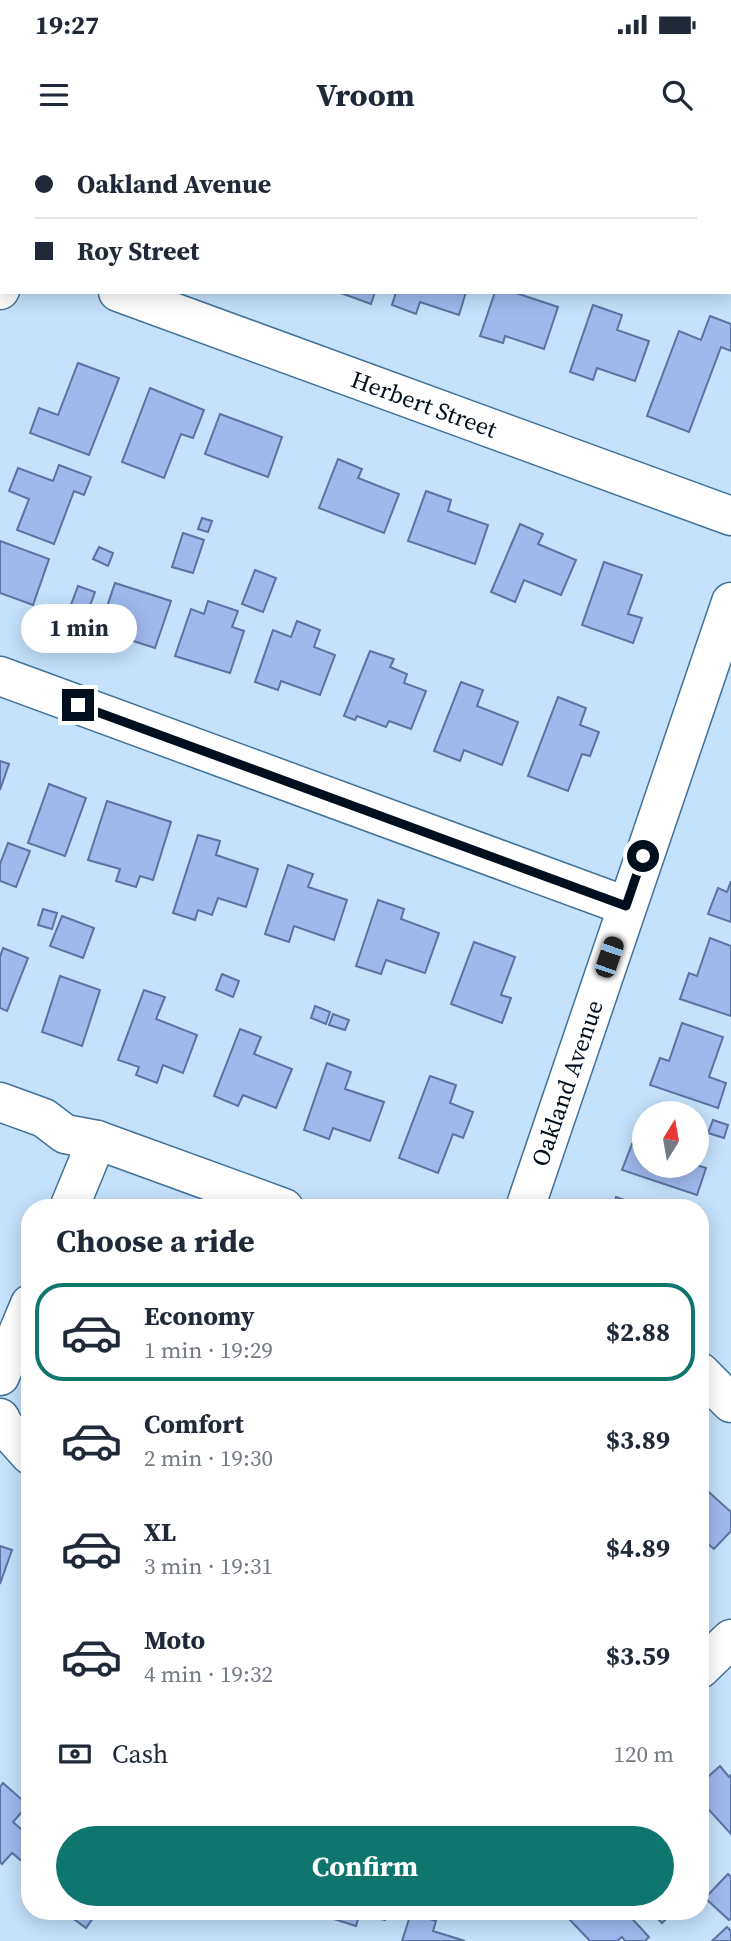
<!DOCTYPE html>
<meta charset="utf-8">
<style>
body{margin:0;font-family:"Source Serif 4",serif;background:#f6f6f7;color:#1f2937;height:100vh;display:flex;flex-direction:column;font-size:26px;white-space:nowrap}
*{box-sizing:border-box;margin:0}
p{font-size:23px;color:#747a83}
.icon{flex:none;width:38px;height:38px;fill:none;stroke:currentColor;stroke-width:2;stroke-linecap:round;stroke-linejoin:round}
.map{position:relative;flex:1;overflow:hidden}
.side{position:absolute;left:21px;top:1059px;width:688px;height:721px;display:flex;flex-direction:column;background:#fff;border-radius:28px;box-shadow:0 4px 18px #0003}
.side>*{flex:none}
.banner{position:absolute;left:0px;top:0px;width:732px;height:154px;box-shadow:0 4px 18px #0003;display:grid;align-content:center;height:154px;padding:0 35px;background:#fff}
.needle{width:46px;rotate:11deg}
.fabs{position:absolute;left:632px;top:961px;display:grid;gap:14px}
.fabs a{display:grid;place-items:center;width:77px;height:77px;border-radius:50%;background:#fff;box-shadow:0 4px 18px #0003;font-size:35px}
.end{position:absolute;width:32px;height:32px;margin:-16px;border:9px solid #000f1e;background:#fff;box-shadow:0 0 0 4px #fff}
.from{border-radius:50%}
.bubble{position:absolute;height:49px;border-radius:24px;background:#fff;box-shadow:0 4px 18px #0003;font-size:23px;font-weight:700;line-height:49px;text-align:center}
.car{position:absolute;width:21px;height:42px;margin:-21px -10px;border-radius:9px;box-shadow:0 0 5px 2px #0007;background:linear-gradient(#222 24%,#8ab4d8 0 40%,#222 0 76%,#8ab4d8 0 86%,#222 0)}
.banner b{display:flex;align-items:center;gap:24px;height:66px;font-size:26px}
.banner b+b{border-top:2px solid #e0e1e3}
.banner i{width:18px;height:18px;background:#1f2937}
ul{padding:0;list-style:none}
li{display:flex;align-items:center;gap:21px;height:98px;margin:0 14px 10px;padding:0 21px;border:4px solid transparent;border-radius:28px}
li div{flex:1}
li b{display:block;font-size:26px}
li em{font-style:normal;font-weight:700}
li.selected{border-color:#0f766e}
li>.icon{width:63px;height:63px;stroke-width:1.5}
h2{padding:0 35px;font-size:32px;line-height:84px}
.pay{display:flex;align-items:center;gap:18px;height:77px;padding:0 35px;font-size:26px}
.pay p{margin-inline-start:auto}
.cta{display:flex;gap:14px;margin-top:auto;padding:14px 35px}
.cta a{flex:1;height:80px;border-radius:42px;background:#0f766e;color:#fff;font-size:28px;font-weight:700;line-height:80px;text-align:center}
.status{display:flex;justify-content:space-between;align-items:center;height:49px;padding:0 35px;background:#fff;direction:ltr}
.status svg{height:19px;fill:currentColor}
header{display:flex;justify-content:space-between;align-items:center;height:91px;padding:0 35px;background:#fff;font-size:32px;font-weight:700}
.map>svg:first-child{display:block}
</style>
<div class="status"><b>19:27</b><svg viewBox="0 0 49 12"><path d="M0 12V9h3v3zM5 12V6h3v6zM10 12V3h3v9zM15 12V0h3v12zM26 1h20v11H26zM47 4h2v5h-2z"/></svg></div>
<header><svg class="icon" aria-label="menu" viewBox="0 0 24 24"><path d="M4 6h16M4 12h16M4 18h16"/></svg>Vroom<svg class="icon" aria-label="search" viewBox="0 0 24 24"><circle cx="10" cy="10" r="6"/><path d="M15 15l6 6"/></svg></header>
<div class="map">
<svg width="731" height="1801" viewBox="0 0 731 1801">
<rect width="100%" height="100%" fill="#c4e2fc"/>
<!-- building -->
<g fill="#9fb9ed" stroke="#5b72a2" stroke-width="2">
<path d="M443 0H534L443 2Z"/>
<path d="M551 0H617L622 2H551Z"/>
<path d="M730 37H731V117L730 116Z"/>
<path d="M338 152H375L371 164Z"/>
<path d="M396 152H466L459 175 420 162 416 174 392 165Z"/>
<path d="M495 152H513L558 167 544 209 505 196 503 203 480 196Z"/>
<path d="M593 165 622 175 617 190 649 201 635 241 597 228 593 240 570 232Z"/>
<path d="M710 176 731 184V211L721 207 689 292 647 276 679 191 701 200Z"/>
<path d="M78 223 119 238 89 315 30 293 39 268 58 275Z"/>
<path d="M150 248 204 270 193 298 181 294 164 338 122 322Z"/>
<path d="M220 274 282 297 268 337 205 314Z"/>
<path d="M338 319 362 329 358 338 399 354 384 393 319 368Z"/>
<path d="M59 325 91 337 84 355 74 351 54 404 17 390 29 359 9 351 18 328 53 341Z"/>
<path d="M426 351 451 360 448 371 488 385 475 424 408 401Z"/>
<path d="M202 378 212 381 208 392 198 389Z"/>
<path d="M520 384 543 394 538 404 576 420 561 455 524 440 515 462 491 452Z"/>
<path d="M183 393 204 400 193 433 172 427Z"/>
<path d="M0 401 49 419 33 465 0 453Z"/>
<path d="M99 407 113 413 108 426 93 419Z"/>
<path d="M604 422 642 435 628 474 642 478 633 503 582 485Z"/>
<path d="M255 430 276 438 263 472 242 464Z"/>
<path d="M115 443 171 461 155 508 99 490Z"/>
<path d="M78 446 95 452 85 479 68 473Z"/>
<path d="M208 461 238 471 232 487 244 491 230 533 175 516 191 469 204 474Z"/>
<path d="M297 481 320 490 314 507 335 515 320 555 281 541 278 550 255 542 273 490 291 497Z"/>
<path d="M370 511 394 519 390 527 407 534 404 543 426 551 411 589 389 581 386 587 357 576 355 580 344 576Z"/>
<path d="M461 542 483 550 477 566 518 582 502 625 464 610 460 621 434 611Z"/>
<path d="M558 557 586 568 580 585 599 592 590 616 582 614 568 651 528 636Z"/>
<path d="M0 621 9 624 0 650Z"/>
<path d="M49 644 86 658 65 716 28 703Z"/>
<path d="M107 661 171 682 153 740 140 736 136 747 116 741 120 729 88 720Z"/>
<path d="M198 695 220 701 216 715 258 729 246 767 218 758 212 775 198 770 195 780 173 773Z"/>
<path d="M8 703 30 711 16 747 0 741V724Z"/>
<path d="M288 725 313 734 308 747 347 760 334 800 294 786 289 802 265 794Z"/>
<path d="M731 741V782L708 774 718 748 727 752Z"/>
<path d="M378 760 404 769 401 779 439 793 425 833 386 820 381 834 356 826Z"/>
<path d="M43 769 57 773 52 789 38 785Z"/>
<path d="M62 776 94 788 83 818 50 806Z"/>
<path d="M710 798 731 806V876L680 859 689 833 697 836Z"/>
<path d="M474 802 515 817 501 855 511 858 502 883 451 864Z"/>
<path d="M3 808 28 818 7 871 0 868V817Z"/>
<path d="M222 834 239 841 233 857 216 850Z"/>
<path d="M60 836 100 850 82 906 42 892Z"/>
<path d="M144 850 165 857 156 879 197 895 183 933 163 925 157 943 136 935 139 927 118 920Z"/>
<path d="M315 866 330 872 326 884 311 878Z"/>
<path d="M333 874 349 880 345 890 329 885Z"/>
<path d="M682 883 723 897 709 937 726 943 718 968 650 945 660 918 669 921Z"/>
<path d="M240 889 261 897 254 914 292 929 276 968 243 955 238 966 214 956Z"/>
<path d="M327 923 351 932 345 949 384 962 370 1001 333 988 329 999 304 990Z"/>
<path d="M430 936 456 945 450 963 473 972 463 998 453 994 438 1033 399 1018Z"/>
<path d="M713 980 728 985 724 998 708 993Z"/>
<path d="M644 1002V1026L696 1025 706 1028 697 1055 622 1030 632 1004 642 1008Z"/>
<path d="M616 1057 648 1068H613Z"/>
<path d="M700 1344 731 1372V1391L714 1409 708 1404 700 1412Z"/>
<path d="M0 1406 12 1410 0 1444Z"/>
<path d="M720 1626 729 1637 731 1635V1694L700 1660V1644Z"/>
<path d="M3 1643 28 1665 13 1682 30 1697V1728L12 1713 2 1724 0 1722V1647Z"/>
<path d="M728 1734 731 1737V1778L729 1780 705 1758Z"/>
<path d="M63 1771H98L86 1788Z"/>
<path d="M319 1771H388L385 1780 360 1773 356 1786 318 1774Z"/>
<path d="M579 1771H625L649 1797 645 1801H625L622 1797 617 1801H590L570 1780Z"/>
<path d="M650 1771H674L662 1783Z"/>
<path d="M411 1773 436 1781 433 1791 465 1801H402Z"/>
<path d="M727 1787 731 1791V1801H712Z"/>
</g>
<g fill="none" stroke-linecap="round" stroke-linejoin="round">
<defs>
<g id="minor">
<path d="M55 2V0"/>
<path d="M0 109 2 110"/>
<path d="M0 150 2 145"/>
<path d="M118 152 731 376"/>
<path d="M0 536 626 766"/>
<path d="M0 962 44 978 65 994 97 1000 284 1068"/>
<path d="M69 1068 97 1000"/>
<path d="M525 1068 731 462"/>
<path d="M700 1232 731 1263"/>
<path d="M0 1236 30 1164"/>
<path d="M0 1278 4 1286 30 1315"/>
<path d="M700 1529 731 1499"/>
</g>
</defs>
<!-- minor casing -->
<use href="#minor" stroke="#427298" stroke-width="41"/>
<!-- minor -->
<use href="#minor" stroke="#fff" stroke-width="38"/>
</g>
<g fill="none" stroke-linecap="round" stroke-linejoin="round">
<!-- route -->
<path stroke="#000f1e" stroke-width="9" d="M78 565 626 766 643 716"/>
</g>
<g text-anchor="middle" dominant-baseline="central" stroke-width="5" stroke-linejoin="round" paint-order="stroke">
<!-- street labels -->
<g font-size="24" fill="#000f1e" stroke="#fff">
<text transform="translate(424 264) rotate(20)">Herbert Street</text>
<text transform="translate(567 943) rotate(-71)">Oakland Avenue</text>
</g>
</g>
</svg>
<div class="fabs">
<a><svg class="needle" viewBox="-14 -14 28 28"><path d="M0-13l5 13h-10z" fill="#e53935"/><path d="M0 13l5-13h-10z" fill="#747a83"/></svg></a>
</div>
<i class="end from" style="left:643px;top:716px"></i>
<i class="end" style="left:78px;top:565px"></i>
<div class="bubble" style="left:21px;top:464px;width:116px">1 min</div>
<i class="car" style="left:609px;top:817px;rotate:19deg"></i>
<div class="banner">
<b><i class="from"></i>Oakland Avenue</b>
<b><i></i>Roy Street</b>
</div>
<section class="side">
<h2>Choose a ride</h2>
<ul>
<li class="selected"><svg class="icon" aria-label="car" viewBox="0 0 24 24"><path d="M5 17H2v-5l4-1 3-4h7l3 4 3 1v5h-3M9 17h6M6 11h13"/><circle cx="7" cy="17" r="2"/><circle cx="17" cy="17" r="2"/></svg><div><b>Economy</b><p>1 min · 19:29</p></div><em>$2.88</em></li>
<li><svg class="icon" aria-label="car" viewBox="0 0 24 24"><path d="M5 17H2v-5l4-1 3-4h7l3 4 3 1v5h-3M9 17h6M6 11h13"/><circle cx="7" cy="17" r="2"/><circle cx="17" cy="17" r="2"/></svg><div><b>Comfort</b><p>2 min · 19:30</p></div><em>$3.89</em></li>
<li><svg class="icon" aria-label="car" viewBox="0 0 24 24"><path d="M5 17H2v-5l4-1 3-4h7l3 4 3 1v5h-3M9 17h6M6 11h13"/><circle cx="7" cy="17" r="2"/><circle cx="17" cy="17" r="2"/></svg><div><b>XL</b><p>3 min · 19:31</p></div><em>$4.89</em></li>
<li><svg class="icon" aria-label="car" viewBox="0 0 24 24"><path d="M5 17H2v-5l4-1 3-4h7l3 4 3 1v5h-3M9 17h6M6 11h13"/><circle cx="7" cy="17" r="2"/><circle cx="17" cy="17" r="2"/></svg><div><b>Moto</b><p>4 min · 19:32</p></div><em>$3.59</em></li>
</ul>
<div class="pay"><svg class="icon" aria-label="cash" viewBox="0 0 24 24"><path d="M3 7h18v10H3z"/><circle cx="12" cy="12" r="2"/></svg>Cash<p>120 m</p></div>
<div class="cta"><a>Confirm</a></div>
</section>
</div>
